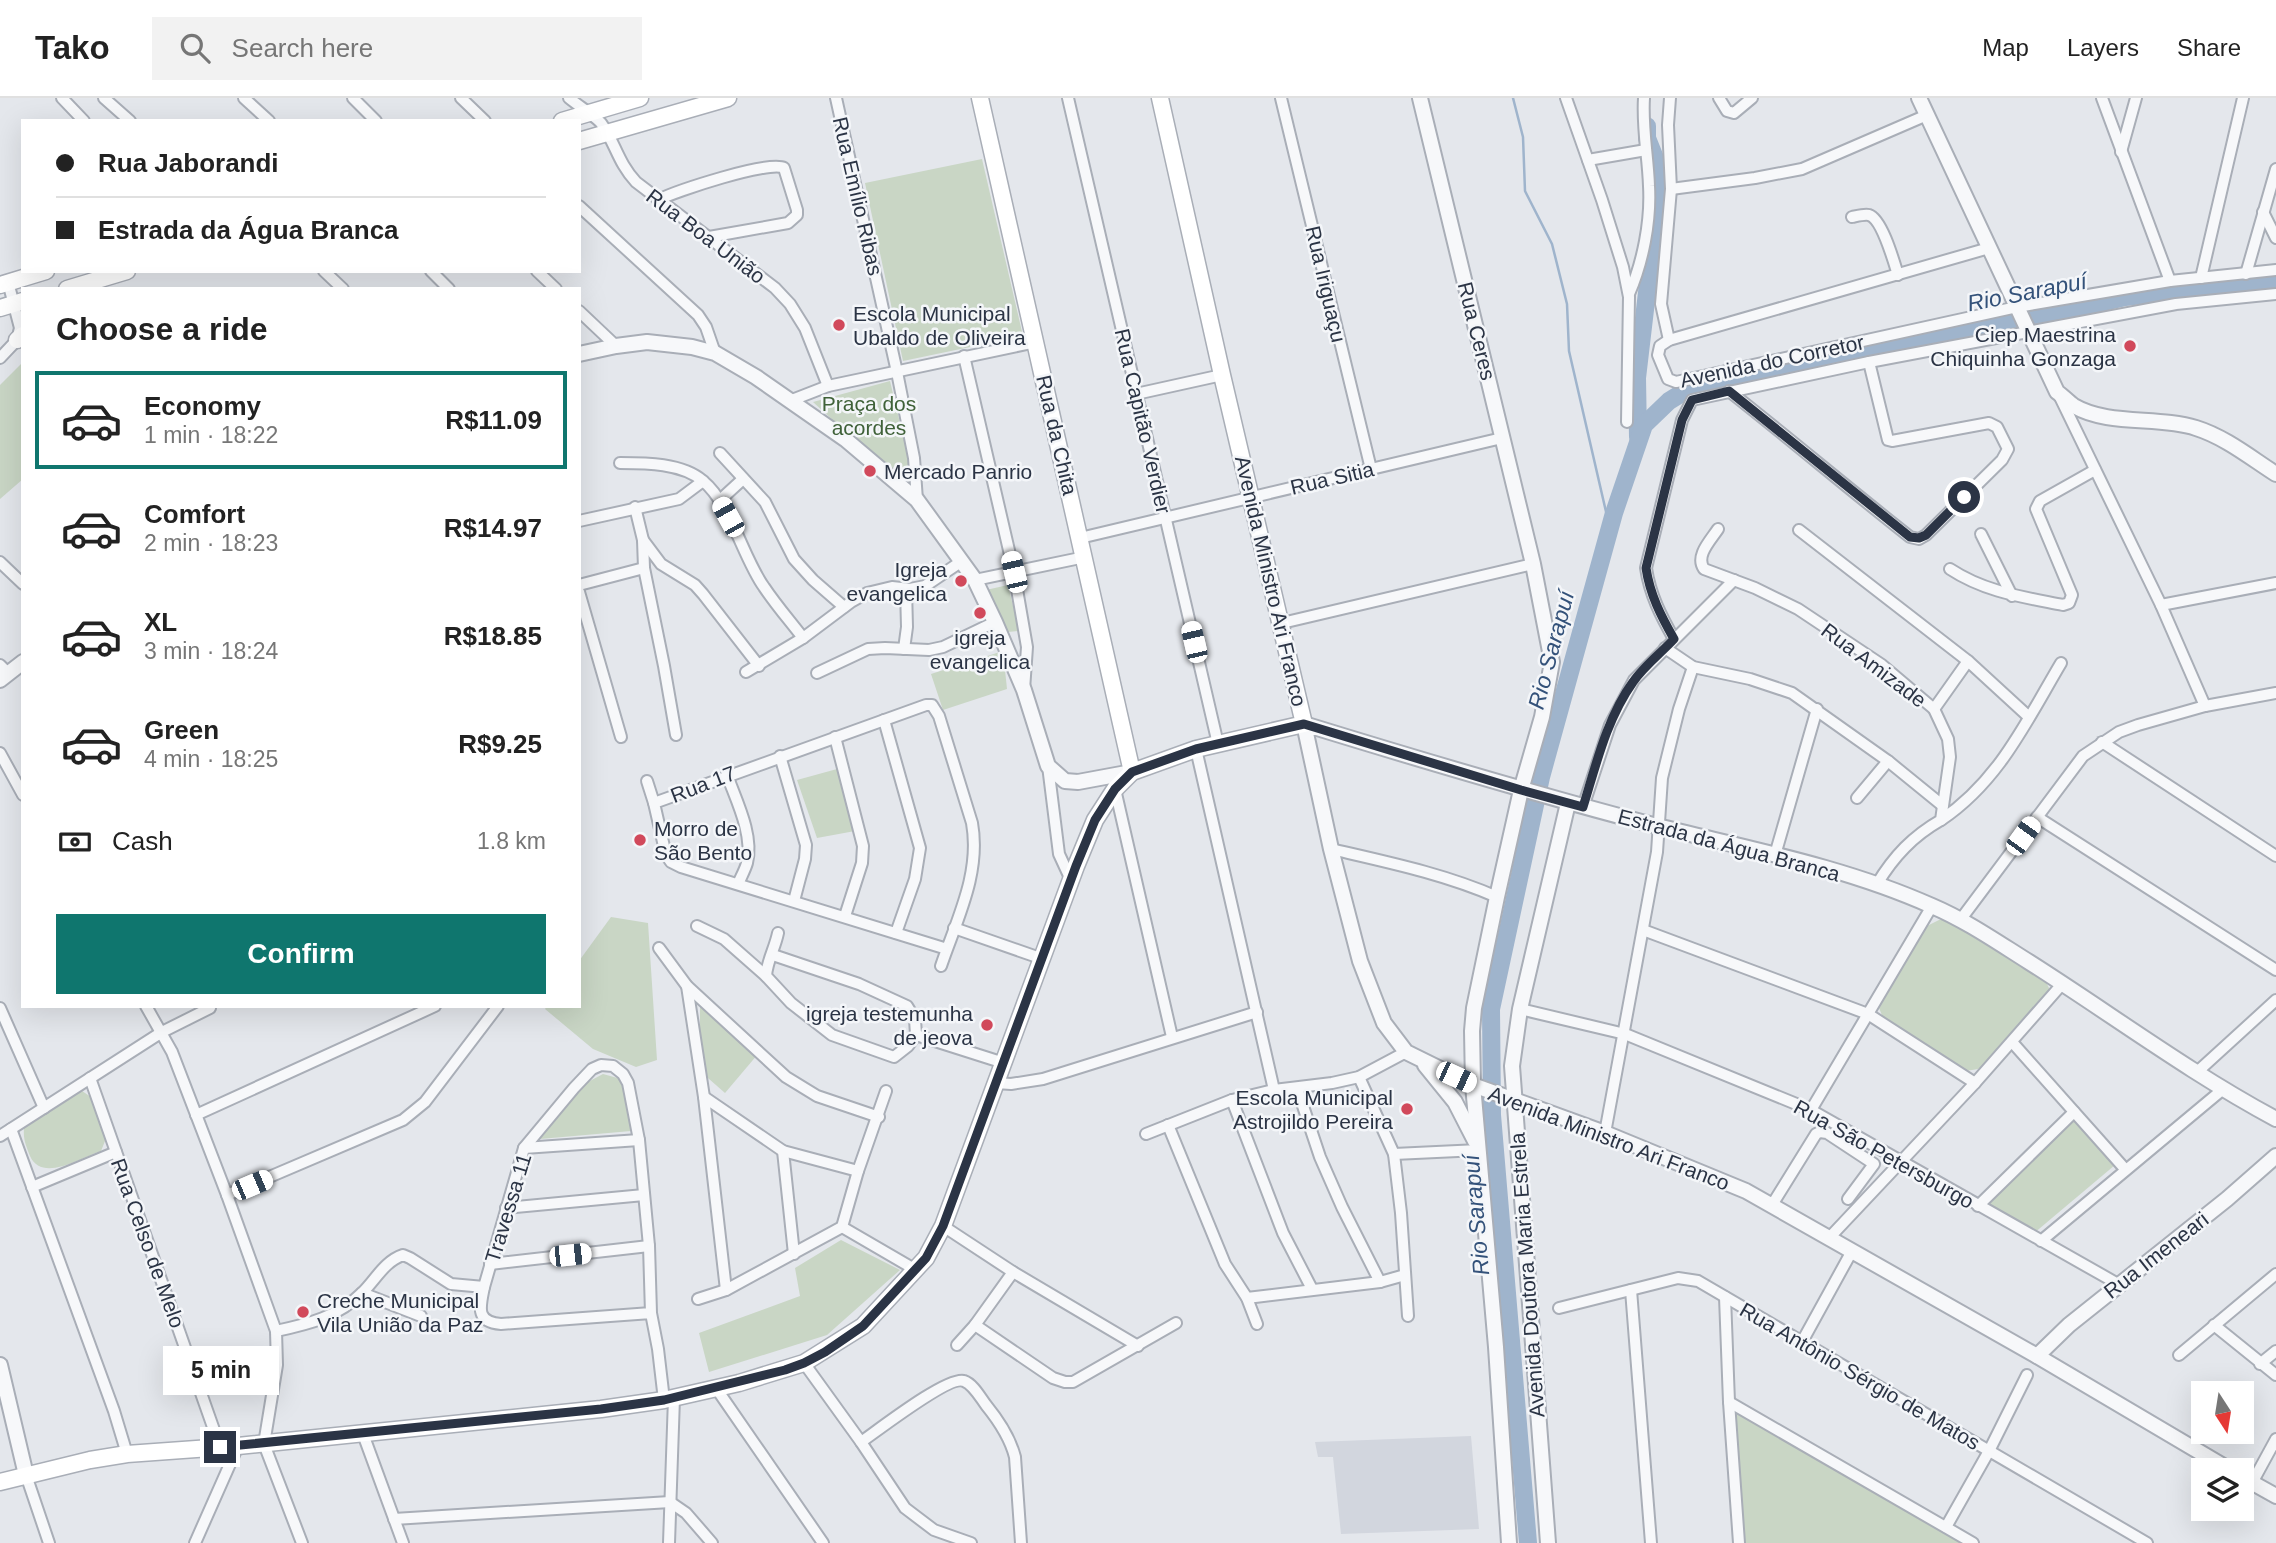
<!DOCTYPE html>
<meta charset="utf-8">
<style>
body{margin:0;font-family:Arial,sans-serif;background:#f2f2f2;color:#222;height:100vh;display:flex;flex-direction:column;font-size:26px;white-space:nowrap}
*{box-sizing:border-box;margin:0}
p{font-size:23px;color:#767676}
.icon{flex:none;width:38px;height:38px;fill:none;stroke:currentColor;stroke-width:2;stroke-linecap:round;stroke-linejoin:round}
.map{position:relative;flex:1;overflow:hidden}
.sheet{position:absolute;left:21px;top:189px;width:560px;height:721px;display:flex;flex-direction:column;background:#fff;border-radius:0px;box-shadow:0 7px 28px #0002}
.sheet>*{flex:none}
.top-card{position:absolute;left:21px;top:21px;width:560px;height:154px;border-radius:0px;box-shadow:0 7px 28px #0002;display:grid;align-content:center;height:154px;padding:0 35px;background:#fff}
.needle{width:46px;rotate:168deg}
.fabs{position:absolute;left:2191px;top:1283px;display:grid;gap:14px}
.fabs a{display:grid;place-items:center;width:63px;height:63px;border-radius:0px;background:#fff;box-shadow:0 7px 28px #0002;font-size:35px}
.end{position:absolute;width:32px;height:32px;margin:-16px;border:9px solid #2b3445;background:#fff;box-shadow:0 0 0 4px #fff}
.from{border-radius:50%}
.bubble{position:absolute;height:49px;border-radius:0px;background:#fff;box-shadow:0 7px 28px #0002;font-size:23px;font-weight:700;line-height:49px;text-align:center}
.car{position:absolute;width:21px;height:42px;margin:-21px -10px;border-radius:9px;box-shadow:0 0 5px 2px #0007;background:linear-gradient(#fff 24%,#345 0 40%,#fff 0 76%,#345 0 86%,#fff 0)}
.top-card b{display:flex;align-items:center;gap:24px;height:66px;font-size:26px}
.top-card b+b{border-top:2px solid #e0e0e0}
.top-card i{width:18px;height:18px;background:#222}
ul{padding:0;list-style:none}
li{display:flex;align-items:center;gap:21px;height:98px;margin:0 14px 10px;padding:0 21px;border:4px solid transparent;border-radius:0px}
li div{flex:1}
li b{display:block;font-size:26px}
li em{font-style:normal;font-weight:700}
li.active{border-color:#0f766e}
li>.icon{width:63px;height:63px;stroke-width:1.5}
h2{padding:0 35px;font-size:32px;line-height:84px}
.pay{display:flex;align-items:center;gap:18px;height:77px;padding:0 35px;font-size:26px}
.pay p{margin-inline-start:auto}
.cta{display:flex;gap:14px;margin-top:auto;padding:14px 35px}
.cta a{flex:1;height:80px;border-radius:0px;background:#0f766e;color:#fff;font-size:28px;font-weight:700;line-height:80px;text-align:center}
header{display:flex;align-items:center;gap:42px;box-sizing:border-box;height:98px;padding:0 35px;background:#fff;border-bottom:2px solid #e0e0e0}
header strong{font-size:33px}
nav{display:flex;gap:38px;margin-inline-start:auto;font-size:24px}
.search{width:490px;height:63px;background:#f2f2f2;display:flex;align-items:center;gap:18px;box-sizing:border-box;padding:0 24px;border-radius:0px;color:#767676;font-size:26px}
.map>svg:first-child{display:block}
</style>
<header>
<strong>Tako</strong>
<div class="search"><svg class="icon" aria-label="search" viewBox="0 0 24 24"><circle cx="10" cy="10" r="6"/><path d="M15 15l6 6"/></svg>Search here</div>
<nav><a>Map</a><a>Layers</a><a>Share</a></nav>
</header>
<div class="map">
<svg width="2276" height="1445" viewBox="0 0 2276 1445">
<rect width="100%" height="100%" fill="#e4e7ec"/>
<!-- built -->
<path fill="#d2d6de" d="M1471 1338 1479 1431 1341 1436 1333 1359H1318L1315 1344Z"/>
<!-- green -->
<g fill="#c9d6c5">
<path d="M982 61 1023 238 903 263 865 85Z"/>
<path d="M23 264V381L0 401V287Z"/>
<path d="M890 283 911 371 891 375 813 304Z"/>
<path d="M1008 487 1019 533 1008 534 986 492Z"/>
<path d="M1003 553 1007 591 943 612 931 576Z"/>
<path d="M837 671 855 733 817 740 797 682Z"/>
<path d="M611 819 648 825 657 962 636 969 593 951 545 911 547 908H579V863Z"/>
<path d="M1939 822H1946L2046 884 2050 892 2048 900 1983 968 1978 971 1966 973 1884 922 1879 910 1927 828Z"/>
<path d="M700 907 758 956 725 995 700 973Z"/>
<path d="M603 976 621 981 631 1033 540 1041 586 985Z"/>
<path d="M82 993 94 1001 107 1038 101 1053C80 1060 42 1085 30 1058 26 1047 23 1042 24 1030L73 996Z"/>
<path d="M2072 1016 2115 1067 2033 1136 1984 1107Z"/>
<path d="M841 1142 900 1172 827 1237 709 1274 699 1235 800 1198 795 1170Z"/>
<path d="M1729 1304 1972 1445H1739Z"/>
</g>
<g fill="none" stroke-linecap="round" stroke-linejoin="round">
<!-- stream -->
<path stroke="#9fb4cc" stroke-width="2.5" d="M1513 0 1523 39 1525 93 1552 146 1567 206 1569 253 1607 418 1606 446"/>
<!-- river -->
<g stroke="#9fb4cc" stroke-width="18">
<path d="M1638 339 1637 280 1661 75 1647 40V28"/>
<path d="M1528 1445 1492 1017 1491 911 1541 679 1614 415 1644 327 1669 303 1698 285 2046 218 2125 199 2276 181"/>
</g>
<defs>
<g id="minor">
<path d="M62 0 84 23"/>
<path d="M104 0 130 23"/>
<path d="M244 0 269 23"/>
<path d="M353 0 376 23"/>
<path d="M461 0 485 23"/>
<path d="M569 0C576 6 596 19 601 25 615 44 618 65 636 84L775 190 790 206 805 230 828 288"/>
<path d="M836 0 897 274 914 360 917 402"/>
<path d="M1068 0 1218 646"/>
<path d="M1281 0 1371 371"/>
<path d="M1566 0 1602 102 1623 169 1629 199 1627 324"/>
<path d="M1719 0 1727 13 1734 15 1752 0"/>
<path d="M2102 0 2170 183"/>
<path d="M2121 54 2136 0"/>
<path d="M1588 62 1646 52"/>
<path d="M1671 91 1755 80 1802 71 1927 17"/>
<path d="M658 102C676 93 769 62 784 70L797 112V117L788 125 709 139"/>
<path d="M579 108 698 217 706 229 715 255"/>
<path d="M2263 114 2276 140"/>
<path d="M1852 119C1857 118 1864 116 1869 117 1882 121 1894 164 1898 177"/>
<path d="M1989 150 1669 242 1660 248 1658 257 1668 281 1676 284 2017 209 2170 183 2276 172"/>
<path d="M324 173 343 191"/>
<path d="M431 173 449 191"/>
<path d="M537 173 556 191"/>
<path d="M2246 176 2276 71"/>
<path d="M2201 180 2243 0"/>
<path d="M1629 196C1643 164 1651 123 1649 88 1648 58 1642 30 1644 0"/>
<path d="M579 213 616 248"/>
<path d="M1669 242 1661 206 1671 91 1668 27 1670 0"/>
<path d="M964 258 1014 474 1027 549 1024 592"/>
<path d="M0 260 17 242 20 230 8 184"/>
<path d="M1729 293C1790 341 1849 391 1910 439L1919 441 1926 437 2002 362 2008 351 1997 329 1989 325 1892 343 1888 342 1869 264"/>
<path d="M1136 296 1222 277"/>
<path d="M2059 297 2161 507 2205 608"/>
<path d="M792 302 828 288 1036 244"/>
<path d="M720 355 765 404 794 461 813 482 844 509"/>
<path d="M620 365C646 365 682 365 703 383 731 406 743 460 764 489 776 507 790 523 803 540"/>
<path d="M719 403 743 381"/>
<path d="M635 409 643 442 644 470 664 568 676 637"/>
<path d="M579 423 679 401 703 383"/>
<path d="M1718 431C1710 443 1695 458 1704 471L1755 490 1798 511 1882 567 1934 611 1948 641 1950 659 1941 722C1913 738 1894 758 1877 786"/>
<path d="M1799 432 1968 563 2029 619"/>
<path d="M1981 436 2012 498"/>
<path d="M1080 440 1502 340"/>
<path d="M643 442 661 466 695 487 703 496 759 568"/>
<path d="M0 464 23 486"/>
<path d="M1950 471C1985 494 2023 499 2063 507L2069 505 2072 497 2036 411 2040 403 2095 372"/>
<path d="M975 482 1085 459"/>
<path d="M579 487 644 470"/>
<path d="M579 494 621 639"/>
<path d="M2161 507 2276 485"/>
<path d="M1282 525 1533 466"/>
<path d="M1674 541C1661 518 1650 497 1646 470L1682 322 1692 302 1869 264 2176 206 2276 196"/>
<path d="M1665 550 1693 569 1750 581 1792 595 1888 663 1942 707"/>
<path d="M904 551 907 529 906 491"/>
<path d="M0 567 8 575"/>
<path d="M746 574 803 540 851 504 867 495 892 489 910 491 925 488 962 463"/>
<path d="M817 575 868 551 885 550 929 552 943 549 995 524"/>
<path d="M1934 611 1968 563"/>
<path d="M884 622 920 750 915 781 896 835"/>
<path d="M835 639 863 748 862 765 845 818"/>
<path d="M2102 644 2276 758"/>
<path d="M1196 651 1274 992"/>
<path d="M0 655 23 697"/>
<path d="M780 658 806 747 805 761 794 803"/>
<path d="M1048 668 1059 756 1071 782"/>
<path d="M727 677C736 702 754 737 747 765 745 772 741 779 738 786"/>
<path d="M647 683 654 705"/>
<path d="M1115 691 1172 939"/>
<path d="M1857 700 1888 663"/>
<path d="M1583 709 1610 627 1634 582 1734 482"/>
<path d="M2037 719 2276 872"/>
<path d="M1941 722C1999 683 2026 624 2061 565"/>
<path d="M1331 751C1387 764 1445 776 1497 799"/>
<path d="M1775 757 1817 611"/>
<path d="M1961 821 2083 658 2119 634 2138 627 2205 608 2276 595"/>
<path d="M697 828 724 841 766 878"/>
<path d="M954 830 1043 861"/>
<path d="M1643 832 1868 916 1975 985"/>
<path d="M778 835C775 850 767 863 766 878L791 905 832 937 894 959 908 948 916 937 1004 965"/>
<path d="M659 850 687 888 786 979 817 998 879 1019"/>
<path d="M773 857 859 886 907 908 915 921 916 937"/>
<path d="M941 868C957 821 981 775 972 725L939 618 932 607H926L654 705 666 757 671 764 681 769 947 851"/>
<path d="M687 888 704 999 726 1192"/>
<path d="M146 908 172 954 227 1097 276 1233 277 1267 264 1346 302 1445"/>
<path d="M0 910 44 1010"/>
<path d="M1520 911 1625 936 1811 1012 2118 1186"/>
<path d="M2012 944 2125 1071"/>
<path d="M2196 975 2276 902"/>
<path d="M1359 979 1394 1056 1401 1115 1408 1218"/>
<path d="M90 980 220 1349"/>
<path d="M996 985 1011 986 1043 981 1257 914"/>
<path d="M1297 990 1320 1059 1342 1109 1380 1184"/>
<path d="M704 999 783 1053 858 1073"/>
<path d="M1232 1002 1283 1135 1312 1191"/>
<path d="M1811 1012 1932 808"/>
<path d="M196 1017 435 908"/>
<path d="M1168 1027 1225 1166 1247 1200 1257 1226"/>
<path d="M11 1031 114 1313 127 1356"/>
<path d="M1605 1035 1657 754 1662 680 1679 611 1693 569"/>
<path d="M1146 1036 1232 1002 1274 992 1332 985 1359 979 1406 954"/>
<path d="M0 1038 162 934 210 910"/>
<path d="M524 1050 639 1042"/>
<path d="M783 1053 794 1156"/>
<path d="M1394 1056 1479 1052"/>
<path d="M32 1089 116 1054"/>
<path d="M227 1097 403 1022 425 1004 498 908"/>
<path d="M1772 1107 1816 1036 1820 1034 1827 1035 1874 1066 1848 1101"/>
<path d="M1978 1108 2074 1014"/>
<path d="M506 1110 644 1097"/>
<path d="M943 1128 1013 1174 1138 1248"/>
<path d="M842 1129 916 1172"/>
<path d="M1830 1139 1975 985 2063 885"/>
<path d="M2041 1143 2222 992"/>
<path d="M490 1166 649 1148"/>
<path d="M1631 1192 1651 1445"/>
<path d="M362 1195 421 1218"/>
<path d="M1725 1199 1729 1304 1739 1445"/>
<path d="M1247 1200 1380 1184 1405 1177"/>
<path d="M698 1201 726 1192 842 1129 858 1073 886 993"/>
<path d="M1559 1210 1678 1180 1698 1183 2147 1445"/>
<path d="M651 1215 501 1226C475 1224 480 1209 484 1189L524 1050 574 990 592 971 601 967 613 968 623 976 628 985 639 1042 649 1148 651 1215 658 1251 664 1302"/>
<path d="M975 1227 1013 1174"/>
<path d="M2214 1227 2276 1277"/>
<path d="M276 1233C309 1226 338 1219 363 1194 376 1181 385 1163 403 1157L410 1160 451 1186 484 1189"/>
<path d="M1803 1242 1852 1153"/>
<path d="M957 1247 975 1227 1053 1280 1065 1284H1073L1176 1225"/>
<path d="M2179 1257 2276 1176"/>
<path d="M804 1265 861 1344 905 1410 934 1432 971 1445"/>
<path d="M2260 1266 2276 1253"/>
<path d="M716 1290 823 1445"/>
<path d="M1729 1304 1973 1445"/>
<path d="M363 1336 403 1445"/>
<path d="M861 1344C877 1333 949 1277 964 1283 973 1286 980 1299 986 1307 999 1323 1010 1339 1015 1359L1021 1445"/>
<path d="M26 1377 49 1445"/>
<path d="M2252 1385 2276 1341"/>
<path d="M394 1421 670 1404 686 1415 712 1445"/>
<path d="M1946 1429 1989 1353 2027 1277"/>
<path d="M195 1445 238 1348"/>
<path d="M669 1445 674 1300"/>
</g>
<g id="tertiary">
<path d="M1420 0 1533 466 1552 564 1542 619 1521 692 1497 799 1474 910 1472 933 1473 987 1496 1249 1509 1445"/>
<path d="M1919 0 2057 294C2063 298 2068 304 2074 308 2108 328 2159 318 2196 330 2225 339 2251 360 2276 376"/>
<path d="M579 256 616 248 647 244 692 249 715 255 756 279 845 341 917 402 975 482 995 524 1024 592 1048 668 1065 683 1078 684 1132 674"/>
<path d="M0 582 23 564"/>
<path d="M1425 967 1455 1004 1475 1043"/>
<path d="M2037 1258 2069 1227 2227 1101 2276 1058"/>
<path d="M0 1267 26 1377"/>
<path d="M2230 1372 2037 1258 1746 1093 1605 1035 1473 987 1406 954 1384 925 1360 863 1331 751 1304 626C1421 662 1538 697 1657 728 1749 751 1845 769 1932 808 1967 823 1997 844 2029 864 2111 916 2190 975 2276 1021"/>
<path d="M2242 1379 2276 1398"/>
<path d="M1548 1445 1512 968 1520 911 1568 705"/>
</g>
<g id="secondary">
<path d="M980 0 1132 674"/>
<path d="M562 23 640 0"/>
<path d="M579 43 728 0"/>
<path d="M0 187 46 173"/>
<path d="M67 191 127 173"/>
<path d="M0 210 23 203"/>
<path d="M17 242 23 237"/>
<path d="M0 1384 90 1362 127 1356 238 1348 601 1311 664 1302 739 1285 804 1265 863 1228 926 1160 943 1128 1076 768 1095 722 1115 691 1132 674 1196 651 1304 626 1222 277 1160 0"/>
</g>
</defs>
<!-- minor casing -->
<use href="#minor" stroke="#a9aeb7" stroke-width="14"/>
<!-- tertiary casing -->
<use href="#tertiary" stroke="#a9aeb7" stroke-width="18"/>
<!-- secondary casing -->
<use href="#secondary" stroke="#a9aeb7" stroke-width="19"/>
<!-- minor -->
<use href="#minor" stroke="#f7f8fa" stroke-width="10"/>
<!-- tertiary -->
<use href="#tertiary" stroke="#f7f8fa" stroke-width="14"/>
<!-- secondary -->
<use href="#secondary" stroke="#fff" stroke-width="16"/>
</g>
<g fill="none" stroke-linecap="round" stroke-linejoin="round">
<!-- route -->
<path stroke="#2b3445" stroke-width="9" d="M220 1349 601 1311 664 1302 785 1272 804 1265 825 1254 863 1228 926 1160 943 1128 1076 768 1095 722 1115 691 1132 674 1196 651 1304 626 1521 692 1583 709C1596 667 1607 620 1633 584 1644 568 1661 555 1674 541 1661 518 1650 497 1646 470L1682 322 1692 302 1729 293 1910 439 1919 440 1926 437 1964 399"/>
</g>
<!-- markers -->
<g fill="#d1495b" stroke="#f4f6f9" stroke-width="2.5">
<circle cx="839" cy="227" r="7"/>
<circle cx="2130" cy="248" r="7"/>
<circle cx="870" cy="373" r="7"/>
<circle cx="961" cy="483" r="7"/>
<circle cx="980" cy="515" r="7"/>
<circle cx="640" cy="742" r="7"/>
<circle cx="987" cy="927" r="7"/>
<circle cx="1407" cy="1011" r="7"/>
<circle cx="303" cy="1214" r="7"/>
</g>
<g text-anchor="middle" dominant-baseline="central" stroke-width="5" stroke-linejoin="round" paint-order="stroke">
<!-- street labels -->
<g font-size="21" fill="#2b3445" stroke="#f4f6f9">
<text transform="translate(858 98) rotate(77)">Rua Emílio Ribas</text>
<text transform="translate(706 138) rotate(37)">Rua Boa União</text>
<text transform="translate(1326 186) rotate(77)">Rua Iriguaçu</text>
<text transform="translate(1477 233) rotate(76)">Rua Ceres</text>
<text transform="translate(1772 263) rotate(-12)">Avenida do Corretor</text>
<text transform="translate(1143 323) rotate(77)">Rua Capitão Verdier</text>
<text transform="translate(1057 337) rotate(77)">Rua da Chita</text>
<text transform="translate(1332 380) rotate(-13)">Rua Sitia</text>
<text transform="translate(1271 483) rotate(77)">Avenida Ministro Ari Franco</text>
<text transform="translate(1874 567) rotate(37)">Rua Amizade</text>
<text transform="translate(703 686) rotate(-21)">Rua 17</text>
<text transform="translate(1729 747) rotate(15)">Estrada da Água Branca</text>
<text transform="translate(1609 1040) rotate(21)">Avenida Ministro Ari Franco</text>
<text transform="translate(1884 1056) rotate(29)">Rua São Petersburgo</text>
<text transform="translate(508 1110) rotate(-73)">Travessa 11</text>
<text transform="translate(148 1145) rotate(70)">Rua Celso de Melo</text>
<text transform="translate(2156 1157) rotate(-38)">Rua Imeneari</text>
<text transform="translate(1527 1177) rotate(-94)">Avenida Doutora Maria Estrela</text>
<text transform="translate(1860 1278) rotate(30)">Rua Antônio Sérgio de Matos</text>
</g>
<!-- poi labels -->
<g font-size="21" fill="#2b3445" stroke="#f4f6f9" text-anchor="start">
<text x="853" y="215">Escola Municipal<tspan x="853" dy="24">Ubaldo de Oliveira</tspan></text>
<text x="2116" y="236" text-anchor="end">Ciep Maestrina<tspan x="2116" dy="24">Chiquinha Gonzaga</tspan></text>
<text x="884" y="373">Mercado Panrio</text>
<text x="947" y="471" text-anchor="end">Igreja<tspan x="947" dy="24">evangelica</tspan></text>
<text x="980" y="539" text-anchor="middle">igreja<tspan x="980" dy="24">evangelica</tspan></text>
<text x="654" y="730">Morro de<tspan x="654" dy="24">São Bento</tspan></text>
<text x="973" y="915" text-anchor="end">igreja testemunha<tspan x="973" dy="24">de jeova</tspan></text>
<text x="1393" y="999" text-anchor="end">Escola Municipal<tspan x="1393" dy="24">Astrojildo Pereira</tspan></text>
<text x="317" y="1202">Creche Municipal<tspan x="317" dy="24">Vila União da Paz</tspan></text>
</g>
<!-- park labels -->
<g font-size="21" fill="#3f6138" stroke="#f4f6f9">
<text x="869" y="305">Praça dos<tspan x="869" dy="24">acordes</tspan></text>
</g>
<!-- water labels -->
<g font-size="23" font-style="italic" fill="#34527a" stroke="#f4f6f9">
<text transform="translate(2027 194) rotate(-11)">Rio Sarapuí</text>
<text transform="translate(1551 552) rotate(-75)">Rio Sarapuí</text>
<text transform="translate(1476 1117) rotate(-95)">Rio Sarapuí</text>
</g>
</g>
</svg>
<div class="fabs">
<a><svg class="needle" viewBox="-14 -14 28 28"><path d="M0-13l5 13h-10z" fill="#e53935"/><path d="M0 13l5-13h-10z" fill="#767676"/></svg></a>
<a><svg class="icon" aria-label="layers" viewBox="0 0 24 24"><path d="M12 4l9 5-9 5-9-5zM3 14l9 5 9-5"/></svg></a>
</div>
<i class="end from" style="left:1964px;top:399px"></i>
<i class="end" style="left:220px;top:1349px"></i>
<div class="bubble" style="left:163px;top:1248px;width:116px">5 min</div>
<i class="car" style="left:728px;top:419px;rotate:331deg"></i>
<i class="car" style="left:1014px;top:474px;rotate:347deg"></i>
<i class="car" style="left:1194px;top:544px;rotate:347deg"></i>
<i class="car" style="left:2023px;top:738px;rotate:36deg"></i>
<i class="car" style="left:1456px;top:979px;rotate:115deg"></i>
<i class="car" style="left:252px;top:1087px;rotate:67deg"></i>
<i class="car" style="left:570px;top:1157px;rotate:84deg"></i>
<div class="top-card">
<b><i class="from"></i>Rua Jaborandi</b>
<b><i></i>Estrada da Água Branca</b>
</div>
<section class="sheet">
<h2>Choose a ride</h2>
<ul>
<li class="active"><svg class="icon" aria-label="car" viewBox="0 0 24 24"><path d="M5 17H2v-5l4-1 3-4h7l3 4 3 1v5h-3M9 17h6M6 11h13"/><circle cx="7" cy="17" r="2"/><circle cx="17" cy="17" r="2"/></svg><div><b>Economy</b><p>1 min · 18:22</p></div><em>R$11.09</em></li>
<li><svg class="icon" aria-label="car" viewBox="0 0 24 24"><path d="M5 17H2v-5l4-1 3-4h7l3 4 3 1v5h-3M9 17h6M6 11h13"/><circle cx="7" cy="17" r="2"/><circle cx="17" cy="17" r="2"/></svg><div><b>Comfort</b><p>2 min · 18:23</p></div><em>R$14.97</em></li>
<li><svg class="icon" aria-label="car" viewBox="0 0 24 24"><path d="M5 17H2v-5l4-1 3-4h7l3 4 3 1v5h-3M9 17h6M6 11h13"/><circle cx="7" cy="17" r="2"/><circle cx="17" cy="17" r="2"/></svg><div><b>XL</b><p>3 min · 18:24</p></div><em>R$18.85</em></li>
<li><svg class="icon" aria-label="car" viewBox="0 0 24 24"><path d="M5 17H2v-5l4-1 3-4h7l3 4 3 1v5h-3M9 17h6M6 11h13"/><circle cx="7" cy="17" r="2"/><circle cx="17" cy="17" r="2"/></svg><div><b>Green</b><p>4 min · 18:25</p></div><em>R$9.25</em></li>
</ul>
<div class="pay"><svg class="icon" aria-label="cash" viewBox="0 0 24 24"><path d="M3 7h18v10H3z"/><circle cx="12" cy="12" r="2"/></svg>Cash<p>1.8 km</p></div>
<div class="cta"><a>Confirm</a></div>
</section>
</div>
